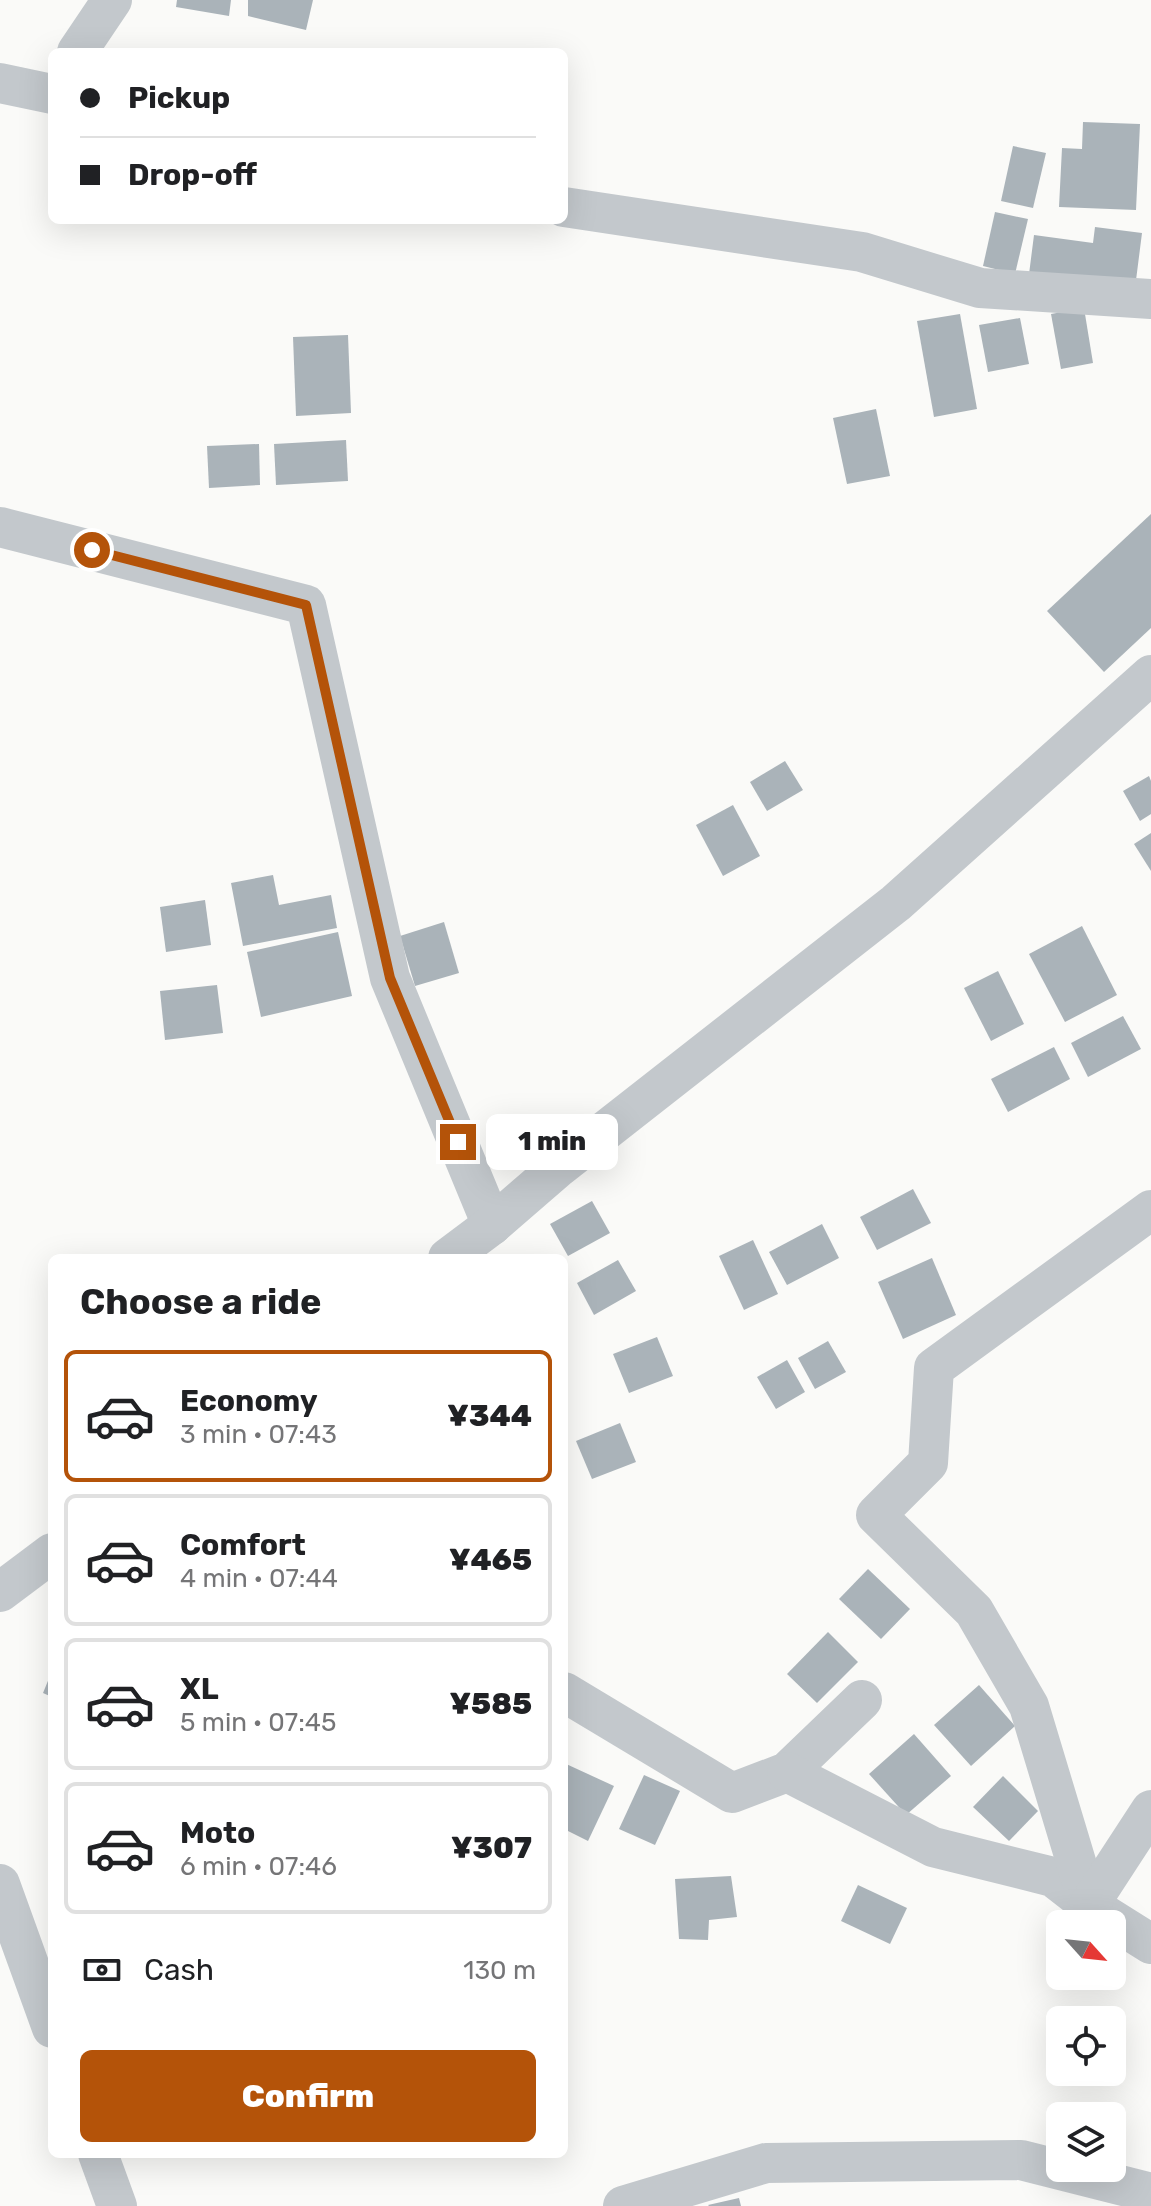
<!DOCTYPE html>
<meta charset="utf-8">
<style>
body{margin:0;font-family:Rubik,sans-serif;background:#f2f2f2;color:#202124;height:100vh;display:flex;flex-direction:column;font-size:30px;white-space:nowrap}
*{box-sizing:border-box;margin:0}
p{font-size:26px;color:#757577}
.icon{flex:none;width:44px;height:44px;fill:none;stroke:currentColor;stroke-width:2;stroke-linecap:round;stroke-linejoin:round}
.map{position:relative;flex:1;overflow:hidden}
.side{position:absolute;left:48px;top:1254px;width:520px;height:904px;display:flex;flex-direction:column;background:#fff;border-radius:12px;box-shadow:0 8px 32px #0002}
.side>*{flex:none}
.banner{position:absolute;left:48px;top:48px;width:520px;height:176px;border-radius:12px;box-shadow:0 8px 32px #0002;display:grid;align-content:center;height:176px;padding:0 32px;background:#fff}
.needle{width:52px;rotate:117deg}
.controls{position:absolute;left:1046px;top:1910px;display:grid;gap:16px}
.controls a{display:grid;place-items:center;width:80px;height:80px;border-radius:12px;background:#fff;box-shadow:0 8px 32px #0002;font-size:40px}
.end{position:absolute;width:36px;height:36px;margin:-18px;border:10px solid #b45309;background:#fff;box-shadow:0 0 0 4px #fff}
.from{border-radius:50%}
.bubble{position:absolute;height:56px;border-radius:12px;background:#fff;box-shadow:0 8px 32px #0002;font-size:26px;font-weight:800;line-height:56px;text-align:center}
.banner b{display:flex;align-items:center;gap:28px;height:76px;font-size:30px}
.banner b+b{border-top:2px solid #e0e0e0}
.banner i{width:20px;height:20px;background:#202124}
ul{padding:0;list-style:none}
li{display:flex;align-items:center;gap:24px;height:132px;margin:0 16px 12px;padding:0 16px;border:4px solid #e0e0e0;border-radius:12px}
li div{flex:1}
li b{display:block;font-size:30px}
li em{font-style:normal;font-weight:800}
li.selected{border-color:#b45309}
li>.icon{width:72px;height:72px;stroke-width:1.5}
h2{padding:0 32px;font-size:36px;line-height:96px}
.pay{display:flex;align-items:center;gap:20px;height:88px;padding:0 32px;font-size:30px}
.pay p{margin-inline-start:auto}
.button{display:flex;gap:16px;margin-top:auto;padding:16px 32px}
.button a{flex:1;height:92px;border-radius:12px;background:#b45309;color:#fff;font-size:32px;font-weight:800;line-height:92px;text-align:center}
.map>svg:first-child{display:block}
</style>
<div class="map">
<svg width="1151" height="2206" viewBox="0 0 1151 2206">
<rect width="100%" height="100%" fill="#fafaf8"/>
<!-- building -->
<g fill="#aab3b9">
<path d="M177 0H231L229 16 176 7Z"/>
<path d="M248 0H313L306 30 248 16Z"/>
<path d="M1083 122 1140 124 1136 210 1059 207 1062 148 1082 149Z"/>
<path d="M1013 146 1046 153 1033 208 1001 201Z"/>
<path d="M995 212 1028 219 1015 274 983 266Z"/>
<path d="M1095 227 1142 233 1134 296 1028 282 1034 235 1093 243Z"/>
<path d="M1084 308 1093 363 1061 369 1051 314Z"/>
<path d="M960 314 977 409 934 417 917 321Z"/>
<path d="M1020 318 1029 364 988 372 979 325Z"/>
<path d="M348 335 351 413 296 416 293 337Z"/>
<path d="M876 409 890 476 847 484 833 418Z"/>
<path d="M346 440 348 481 276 485 274 444Z"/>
<path d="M259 444 260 485 209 488 207 446Z"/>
<path d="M1151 514V628L1104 672 1047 611Z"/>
<path d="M785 761 803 790 767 811 750 782Z"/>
<path d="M1149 776 1151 781V814L1140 821 1123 791Z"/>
<path d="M733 805 760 856 723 876 696 825Z"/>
<path d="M1151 833V871L1134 844Z"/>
<path d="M273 875 279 905 331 895 337 928 243 946 231 883Z"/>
<path d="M205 900 211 945 166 952 160 907Z"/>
<path d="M444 922 459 973 415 986 400 936Z"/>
<path d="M1082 926 1117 995 1065 1022 1029 954Z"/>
<path d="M338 932 352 996 261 1017 247 952Z"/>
<path d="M998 971 1024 1024 991 1041 964 988Z"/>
<path d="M217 985 223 1033 165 1040 160 991Z"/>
<path d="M1123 1016 1141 1049 1088 1077 1071 1043Z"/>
<path d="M1054 1047 1070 1079 1008 1112 991 1079Z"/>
<path d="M913 1189 931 1223 877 1250 860 1217Z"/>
<path d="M592 1201 610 1233 568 1256 550 1224Z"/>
<path d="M822 1224 839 1258 787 1285 769 1252Z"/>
<path d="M753 1240 778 1294 744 1310 719 1256Z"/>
<path d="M932 1258 956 1315 903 1339 878 1282Z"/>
<path d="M618 1260 636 1291 594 1315 577 1283Z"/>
<path d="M657 1337 673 1376 629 1393 613 1354Z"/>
<path d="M828 1341 846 1372 815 1389 798 1358Z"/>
<path d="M787 1360 805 1392 776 1409 757 1377Z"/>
<path d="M620 1423 636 1462 592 1479 576 1441Z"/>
<path d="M868 1569 910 1609 881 1639 839 1599Z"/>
<path d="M828 1632 858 1662 817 1703 787 1674Z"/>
<path d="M52 1671V1697L43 1693Z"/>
<path d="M979 1685 1015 1726 971 1766 934 1725Z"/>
<path d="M914 1734 951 1776 906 1815 869 1774Z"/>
<path d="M564 1763 614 1786 588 1841 564 1829Z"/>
<path d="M644 1775 680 1791 655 1845 619 1829Z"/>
<path d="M1003 1776 1038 1811 1009 1841 973 1807Z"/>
<path d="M731 1876 737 1917 709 1920 708 1940 679 1939 675 1879Z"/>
<path d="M858 1885 907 1908 890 1944 841 1921Z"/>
<path d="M739 2198 741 2206H709L708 2205Z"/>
</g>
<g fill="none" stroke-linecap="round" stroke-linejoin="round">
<!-- minor -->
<g stroke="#c3c8cc" stroke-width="40">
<path d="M77 52 112 0"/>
<path d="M0 83 52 94"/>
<path d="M564 207 862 252 980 288 1151 299"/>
<path d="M0 527 306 605 390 978 492 1225"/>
<path d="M448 1258 492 1225 559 1167 896 903 1151 675"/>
<path d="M0 1592 52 1553"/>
<path d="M564 1692 732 1793 787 1772 862 1700"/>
<path d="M787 1772 933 1847 1053 1877 1089 1905 1151 1944"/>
<path d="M0 1884 52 2028"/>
<path d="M1089 1905 1029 1706 974 1611 876 1515 928 1463 934 1368 1151 1210"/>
<path d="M1089 1905 1151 1810"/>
<path d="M98 2154 117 2206"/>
<path d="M623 2206 766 2163 1021 2160 1151 2193"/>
</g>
</g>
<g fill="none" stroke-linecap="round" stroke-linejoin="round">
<!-- route -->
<path stroke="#b45309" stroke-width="10" d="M92 550 306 605 390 978 458 1142"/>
</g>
</svg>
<div class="controls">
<a><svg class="needle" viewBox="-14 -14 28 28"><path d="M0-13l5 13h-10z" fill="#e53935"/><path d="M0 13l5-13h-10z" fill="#757577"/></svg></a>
<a><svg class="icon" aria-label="locate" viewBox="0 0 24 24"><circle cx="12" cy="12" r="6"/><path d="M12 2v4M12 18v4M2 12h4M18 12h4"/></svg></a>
<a><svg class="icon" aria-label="layers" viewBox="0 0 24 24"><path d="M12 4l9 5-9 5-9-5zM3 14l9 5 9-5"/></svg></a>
</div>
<i class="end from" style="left:92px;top:550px"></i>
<i class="end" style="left:458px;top:1142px"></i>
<div class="bubble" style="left:486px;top:1114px;width:132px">1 min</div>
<div class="banner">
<b><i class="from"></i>Pickup</b>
<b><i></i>Drop-off</b>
</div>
<section class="side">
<h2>Choose a ride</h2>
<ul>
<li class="selected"><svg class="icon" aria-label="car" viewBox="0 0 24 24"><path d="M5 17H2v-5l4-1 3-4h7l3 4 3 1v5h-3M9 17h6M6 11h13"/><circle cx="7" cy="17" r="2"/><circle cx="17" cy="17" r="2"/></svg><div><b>Economy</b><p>3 min · 07:43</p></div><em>¥344</em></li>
<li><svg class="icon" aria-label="car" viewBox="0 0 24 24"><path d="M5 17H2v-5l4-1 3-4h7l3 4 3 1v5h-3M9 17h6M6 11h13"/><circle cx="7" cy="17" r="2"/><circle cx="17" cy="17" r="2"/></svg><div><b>Comfort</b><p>4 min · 07:44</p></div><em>¥465</em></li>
<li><svg class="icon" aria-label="car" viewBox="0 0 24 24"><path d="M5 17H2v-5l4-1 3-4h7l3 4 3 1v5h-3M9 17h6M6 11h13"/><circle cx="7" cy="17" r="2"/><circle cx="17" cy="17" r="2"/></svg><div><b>XL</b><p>5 min · 07:45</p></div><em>¥585</em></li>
<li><svg class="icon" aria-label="car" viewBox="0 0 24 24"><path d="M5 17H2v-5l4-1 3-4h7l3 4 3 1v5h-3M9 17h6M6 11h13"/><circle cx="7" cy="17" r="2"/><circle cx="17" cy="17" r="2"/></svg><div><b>Moto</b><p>6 min · 07:46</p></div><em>¥307</em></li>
</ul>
<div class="pay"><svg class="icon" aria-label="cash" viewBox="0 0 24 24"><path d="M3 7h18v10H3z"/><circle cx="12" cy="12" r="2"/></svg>Cash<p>130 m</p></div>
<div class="button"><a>Confirm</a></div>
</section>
</div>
